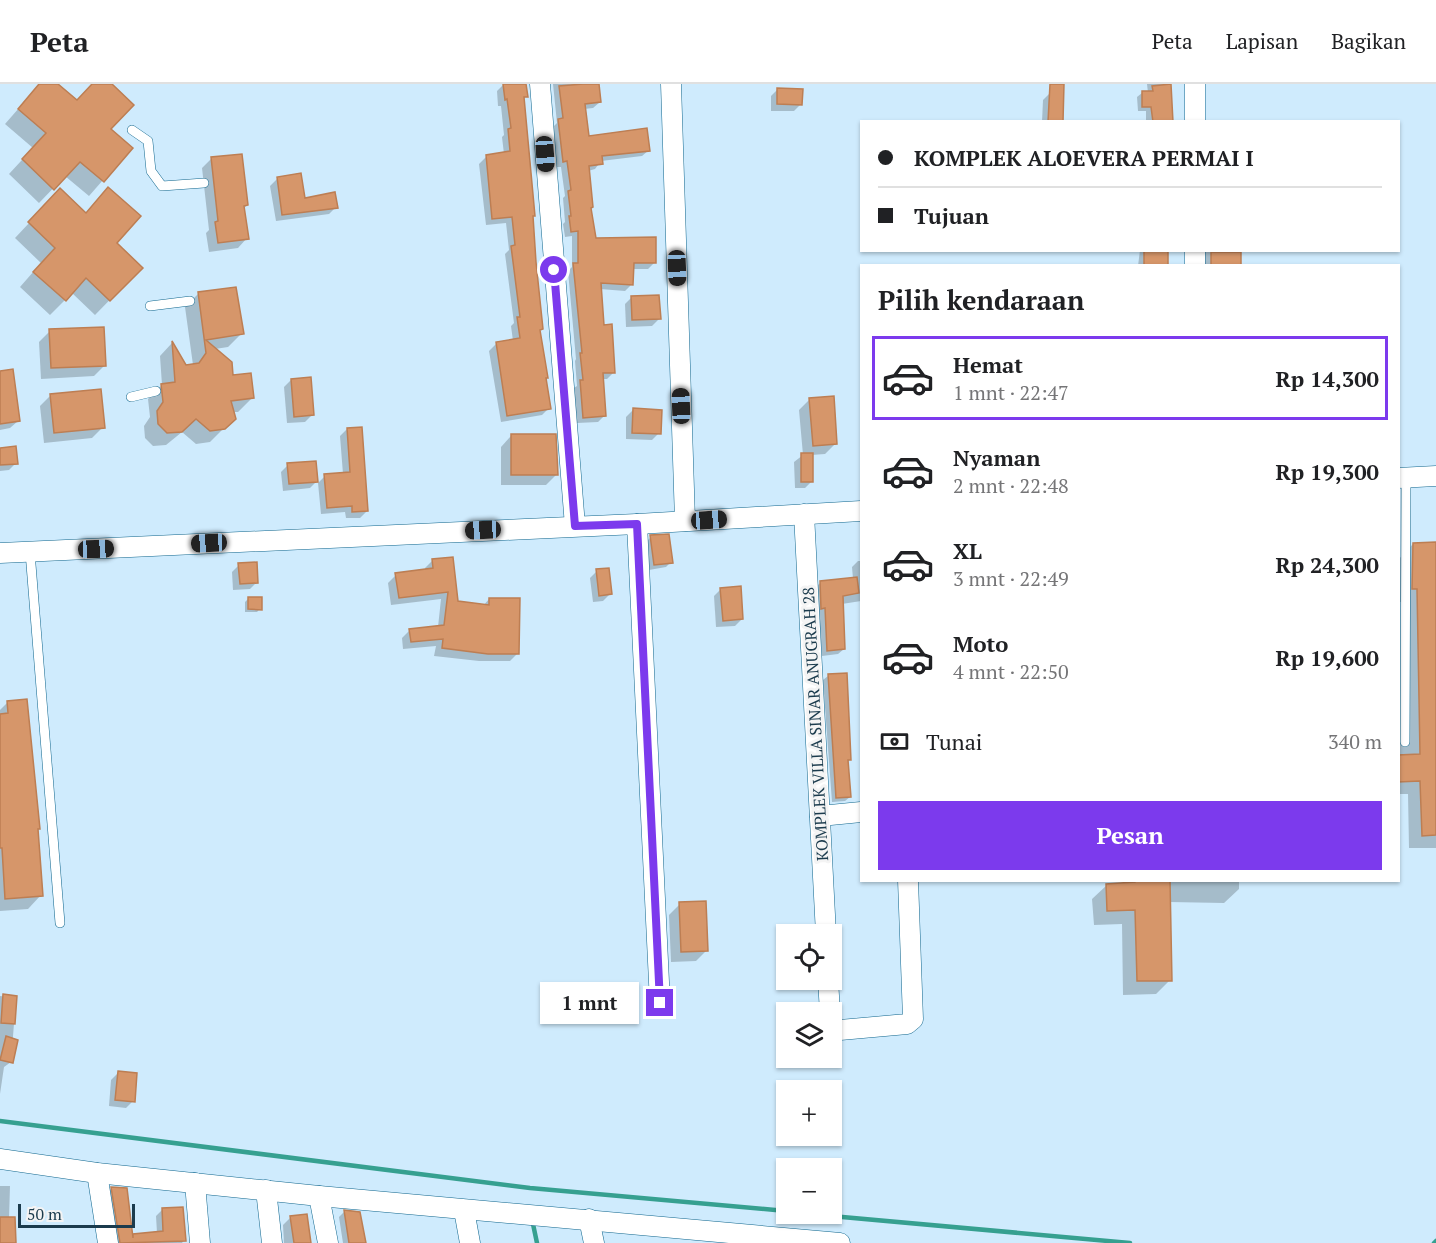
<!DOCTYPE html>
<html lang="id">
<meta charset="utf-8">
<style>
body{margin:0;font-family:"PT Serif",serif;background:#f2f2f2;color:#202124;height:100vh;display:flex;flex-direction:column;font-size:22px;white-space:nowrap}
*{box-sizing:border-box;margin:0}
p{font-size:20px;color:#757577}
.icon{flex:none;width:33px;height:33px;fill:none;stroke:currentColor;stroke-width:2;stroke-linecap:round;stroke-linejoin:round}
.map{position:relative;flex:1;overflow:hidden}
.details{position:absolute;left:860px;top:180px;width:540px;height:618px;display:flex;flex-direction:column;background:#fff;border-radius:0px;box-shadow:0 2px 4px #0004}
.details>*{flex:none}
.guide{position:absolute;left:860px;top:36px;width:540px;height:132px;border-radius:0px;box-shadow:0 2px 4px #0004;display:grid;align-content:center;height:132px;padding:0 18px;background:#fff}
.fabs{position:absolute;left:776px;top:840px;display:grid;gap:12px}
.fabs a{display:grid;place-items:center;width:66px;height:66px;border-radius:0px;background:#fff;box-shadow:0 2px 4px #0004;font-size:30px}
.scale{position:absolute;left:18px;bottom:15px;width:117px;box-sizing:border-box;padding-left:6px;border:3px solid #1b3b4d;border-top:0;font-size:16px;line-height:21px;white-space:nowrap;color:#1b3b4d;-webkit-text-stroke:4px #f4f4f4;paint-order:stroke}
.end{position:absolute;width:27px;height:27px;margin:-14px;border:8px solid #7c3aed;background:#fff;box-shadow:0 0 0 3px #fff}
.from{border-radius:50%}
.bubble{position:absolute;height:42px;border-radius:0px;background:#fff;box-shadow:0 2px 4px #0004;font-size:20px;font-weight:700;line-height:42px;text-align:center}
.car{position:absolute;width:18px;height:36px;margin:-18px -9px;border-radius:8px;box-shadow:0 0 4px 2px #0007;background:linear-gradient(#222 24%,#8ab4d8 0 40%,#222 0 76%,#8ab4d8 0 86%,#222 0)}
.guide b{display:flex;align-items:center;gap:21px;height:57px;font-size:22px}
.guide b+b{border-top:2px solid #e0e0e0}
.guide i{width:15px;height:15px;background:#202124}
ul{padding:0;list-style:none}
li{display:flex;align-items:center;gap:18px;height:84px;margin:0 12px 9px;padding:0 6px;border:3px solid transparent;border-radius:0px}
li div{flex:1}
li b{display:block;font-size:22px}
li em{font-style:normal;font-weight:700}
li.active{border-color:#7c3aed}
li>.icon{width:54px;height:54px;stroke-width:1.5}
h2{padding:0 18px;font-size:27px;line-height:72px}
.pay{display:flex;align-items:center;gap:15px;height:66px;padding:0 18px;font-size:22px}
.pay p{margin-inline-start:auto}
.button{display:flex;gap:12px;margin-top:auto;padding:12px 18px}
.button a{flex:1;height:69px;border-radius:0px;background:#7c3aed;color:#fff;font-size:24px;font-weight:700;line-height:69px;text-align:center}
header{display:flex;align-items:center;gap:36px;box-sizing:border-box;height:84px;padding:0 30px;background:#fff;border-bottom:2px solid #e0e0e0}
header strong{font-size:28px}
nav{display:flex;gap:33px;margin-inline-start:auto;font-size:21px}
.map>svg:first-child{display:block}
</style>
<header>
<strong>Peta</strong>
<nav><a>Peta</a><a>Lapisan</a><a>Bagikan</a></nav>
</header>
<div class="map">
<svg width="1436" height="1159" viewBox="0 0 1436 1159">
<rect width="100%" height="100%" fill="#cfebfd"/>
<!-- shadow -->
<g fill="#0003">
<path d="M40 0H56L77 18 94 0H109V45L131 64 89 112 65 92 39 119 9 90 33 64 5 40Z"/>
<path d="M504 0H525L526 12 523 15 539 247 547 293 545 295 549 324 542 331 501 338 489 267 496 260 513 257 511 242 514 239 505 170 509 166 506 139 486 141 479 80 486 73 504 70 502 53 504 51 501 22H498L497 7Z"/>
<path d="M553 0H598L600 18 593 24 584 25 588 53 649 66 642 72 601 77 595 85 588 87 590 125 595 155 655 178 648 185H633L631 201 625 207 600 205 603 242 614 288 607 295H602L605 331 598 338 577 339 574 304 577 302 575 277 576 275 568 187 572 183V152L565 153 563 140 565 138 563 114 565 112 561 83H557L553 43 557 39Z"/>
<path d="M1147 0H1170L1172 25 1170 27 1171 38H1146V27H1138L1137 13 1142 9H1148Z"/>
<path d="M778 5 801 20 794 27H771V12Z"/>
<path d="M1050 9 1061 38H1042L1043 16Z"/>
<path d="M211 75 247 121 243 125 247 154 238 164 209 168 206 149 209 146 202 84Z"/>
<path d="M277 95 303 116 336 123 329 130 276 137 270 102Z"/>
<path d="M108 105 115 159 141 184 95 231 72 209 50 231 20 203 41 179 15 154 46 121 85 130Z"/>
<path d="M1140 166H1167V182H1138Z"/>
<path d="M1203 166H1235L1240 182H1203Z"/>
<path d="M198 210 242 249 228 263 215 265 231 292 252 314 238 328H232L234 334 210 358 196 360 182 348 166 361 153 362 145 354 144 342 150 333 148 315 162 301 160 272 172 259 185 282 193 281 185 223Z"/>
<path d="M632 213 659 235 652 242 626 243 625 220Z"/>
<path d="M50 247 105 281 94 292 41 295 39 258Z"/>
<path d="M0 289 18 337 10 344 0 346Z"/>
<path d="M291 296 312 331 305 338 287 339 284 303Z"/>
<path d="M51 311 103 343 92 354 44 359 40 322Z"/>
<path d="M810 315 836 359 825 370 811 371 812 397 805 404H795L794 378 803 371 799 326Z"/>
<path d="M633 326 659 349 652 356 626 355V333Z"/>
<path d="M347 345 367 427 360 434H346L345 428 321 430 318 399 325 392 343 390 340 352Z"/>
<path d="M511 352 557 390 546 401H501V363Z"/>
<path d="M0 365 16 379 9 386 0 387Z"/>
<path d="M288 381 317 397 310 404 283 407 281 388Z"/>
<path d="M651 453 671 478 666 483 649 486 646 458Z"/>
<path d="M1413 460H1436V764H1409L1408 710H1398V651L1406 643 1404 518H1400L1398 476Z"/>
<path d="M433 476 457 519 483 522 489 515 518 569 510 577H479L434 572 436 562 403 565 402 554 410 546 438 543 441 515 391 521 388 499 396 491 425 487V484Z"/>
<path d="M858 477H861V517L842 520 844 565 838 570 822 572 819 529 816 530 814 505 820 499 853 495 852 483Z"/>
<path d="M239 481 257 498 250 505 233 506 232 488Z"/>
<path d="M597 487 610 510 603 517 593 518 590 494Z"/>
<path d="M721 505 742 535 735 542 716 543 714 512Z"/>
<path d="M248 515 260 525 257 528H245V518Z"/>
<path d="M828 592 850 675 847 678 850 713 845 717 832 718 823 596Z"/>
<path d="M8 618 36 746 41 811 28 825 0 827V626Z"/>
<path d="M1128 796H1239V805L1224 819 1169 818 1170 896 1156 910 1123 911 1122 840 1094 841 1092 815 1107 801 1128 800Z"/>
<path d="M680 820 707 866 696 877 671 878 669 831Z"/>
<path d="M0 912 16 914 11 978 4 983 0 1010Z"/>
<path d="M118 989 133 1017 126 1024 109 1022 111 996Z"/>
<path d="M0 1102H10L9 1135 15 1159H0Z"/>
<path d="M112 1104 132 1152 157 1149 156 1132 163 1125 184 1156 182 1159H112L105 1111Z"/>
<path d="M344 1128 359 1129 364 1159H343L339 1133Z"/>
<path d="M291 1133 309 1159H284L283 1141Z"/>
</g>
<g fill="none" stroke-linecap="round" stroke-linejoin="round">
<!-- stream -->
<g stroke="#36a090" stroke-width="4.5">
<path d="M0 1037 530 1104 786 1127"/>
<path d="M809 1130 1130 1159"/>
<path d="M533 1140 537 1159"/>
<path d="M1434 1159 1436 1157"/>
</g>
</g>
<!-- building -->
<g fill="#d6966a" stroke="#bd7e53" stroke-width="1.5">
<path d="M39 0H58L77 16 92 0H112L134 21 111 45 133 64 104 98 80 78 54 106 22 75 46 49 18 25Z"/>
<path d="M503 0H526L528 13H524L535 132H533L536 178 543 245 540 246 548 294H546L551 325 507 332 496 258 520 254 517 233H520L511 162 515 161 512 133 492 135 486 71 510 67 508 45 511 44 507 15 505 16Z"/>
<path d="M583 0H599L601 18 585 20 589 52 647 44 650 67 602 72 603 80 589 82 593 123 591 124 596 154 656 153V179H634L633 201 601 199 604 241 612 240 615 289H603L606 332 583 334 580 296H583L580 269H582L573 179H578V147L571 148 569 132H571L568 107 571 106 567 77 563 78 558 35 563 34 559 2Z"/>
<path d="M1050 0H1064L1063 38H1048Z"/>
<path d="M1171 0 1173 38H1153L1151 23H1142V7H1153L1152 2Z"/>
<path d="M777 4 803 5 802 21 777 20Z"/>
<path d="M242 70 248 121 244 122 249 155 218 159 215 138 218 137 211 73Z"/>
<path d="M301 89 305 114 335 108 338 124 282 131 277 93Z"/>
<path d="M108 103 141 132 117 159 143 184 110 217 86 194 66 217 33 188 55 164 28 138 60 104 86 129Z"/>
<rect x="1144" y="166" width="24" height="16"/>
<rect x="1211" y="168" width="30" height="14"/>
<path d="M236 203 244 250 206 256 232 278 233 291 251 289 254 314 231 317 236 335 225 345 210 347 196 335 182 348 167 349 158 340 157 327 163 318 161 300 175 298 172 257 186 281 199 279 206 269 198 208Z"/>
<path d="M659 211 661 235 632 236 631 212Z"/>
<path d="M104 243 106 282 51 284 49 245Z"/>
<path d="M13 285 20 337 0 340V287Z"/>
<path d="M311 293 314 331 294 333 291 295Z"/>
<path d="M101 305 105 344 54 349 50 310Z"/>
<path d="M834 312 837 360 813 362 809 314Z"/>
<path d="M633 324 662 326 661 350 632 349Z"/>
<path d="M362 343 368 427 352 428V422L327 424 324 390 350 388 347 344Z"/>
<path d="M511 350H556L558 391H511Z"/>
<path d="M16 362 18 380 0 381V364Z"/>
<rect x="801" y="369" width="12" height="29"/>
<path d="M316 377 318 398 289 400 287 379Z"/>
<path d="M669 450 673 479 654 481 650 451Z"/>
<path d="M1436 458V751L1422 752 1420 697 1398 698V671L1420 670 1417 505H1412L1413 459Z"/>
<path d="M453 473 458 517 489 521V514H520L519 570H488L442 564 443 555 411 558 409 545 444 541 448 508 399 514 395 489 433 484 432 475Z"/>
<path d="M257 478 258 499 240 500 238 479Z"/>
<path d="M609 484 612 510 599 512 596 485Z"/>
<path d="M857 493 859 509 843 512 845 565 827 567 825 524 821 525 820 497Z"/>
<path d="M741 502 743 535 723 537 720 504Z"/>
<path d="M248 513H262V526L248 525Z"/>
<path d="M847 589 851 676H848L851 713 836 714 828 590Z"/>
<path d="M27 615 40 745H38L43 812 5 815 2 764H0V630L8 629 7 617Z"/>
<path d="M1135 796H1170L1172 897H1137L1135 826 1107 827 1106 800 1135 798Z"/>
<path d="M706 817 708 867 681 868 679 818Z"/>
<path d="M3 910 17 912 15 940 1 939Z"/>
<path d="M6 952 18 956 13 979 0 976Z"/>
<path d="M118 987 137 989 135 1018 115 1016Z"/>
<path d="M111 1103 127 1104 133 1154V1150L163 1147 162 1124 183 1123 186 1157 120 1159Z"/>
<path d="M344 1126 360 1128 366 1159H349Z"/>
<path d="M307 1130 311 1159H294L290 1132Z"/>
<path d="M0 1133H15L16 1159H0Z"/>
</g>
<g fill="none" stroke-linecap="round" stroke-linejoin="round">
<defs>
<g id="lane">
<path d="M132 46 148 57 151 87 162 102 204 99"/>
<path d="M150 222 190 217"/>
<path d="M131 313 156 307"/>
<path d="M30 468 60 839"/>
<path d="M1405 658 1406 394"/>
</g>
<g id="street">
<path d="M540 0 575 442"/>
<path d="M671 0 685 437"/>
<path d="M1195 0V38"/>
<path d="M1195 166V182"/>
<path d="M1398 394 1436 392"/>
<path d="M804 430 826 850"/>
<path d="M637 440 660 919"/>
<path d="M0 469 637 440 861 427"/>
<path d="M820 732 861 728"/>
<path d="M828 896 830 928"/>
<path d="M831 942 833 945 840 946 907 940 913 935 908 796"/>
<path d="M0 1075 97 1089 319 1112 840 1159"/>
<path d="M97 1089 108 1159"/>
<path d="M195 1099 200 1159"/>
<path d="M266 1106 272 1159"/>
<path d="M319 1112 328 1159"/>
<path d="M464 1126 470 1159"/>
<path d="M589 1135 594 1159"/>
</g>
</defs>
<!-- lane casing -->
<use href="#lane" stroke="#11678e" stroke-width="10"/>
<!-- street casing -->
<use href="#street" stroke="#11678e" stroke-width="21"/>
<!-- lane -->
<use href="#lane" stroke="#fff" stroke-width="9"/>
<!-- street -->
<use href="#street" stroke="#fff" stroke-width="20"/>
</g>
<g fill="none" stroke-linecap="round" stroke-linejoin="round">
<!-- route -->
<path stroke="#7c3aed" stroke-width="8" d="M554 186 575 442 637 440 660 919"/>
</g>
<g text-anchor="middle" dominant-baseline="central" stroke-width="6" stroke-linejoin="round" paint-order="stroke">
<!-- street labels -->
<g font-size="16" fill="#1b3b4d" stroke="#f4f4f4">
<text transform="translate(815 640) rotate(-93)">KOMPLEK VILLA SINAR ANUGRAH 28</text>
</g>
</g>
</svg>
<div class="fabs">
<a><svg class="icon" aria-label="locate" viewBox="0 0 24 24"><circle cx="12" cy="12" r="6"/><path d="M12 2v4M12 18v4M2 12h4M18 12h4"/></svg></a>
<a><svg class="icon" aria-label="layers" viewBox="0 0 24 24"><path d="M12 4l9 5-9 5-9-5zM3 14l9 5 9-5"/></svg></a>
<a>+</a>
<a>−</a>
</div>
<div class="scale">50 m</div>
<i class="end from" style="left:554px;top:186px"></i>
<i class="end" style="left:660px;top:919px"></i>
<div class="bubble" style="left:540px;top:898px;width:99px">1 mnt</div>
<i class="car" style="left:545px;top:70px;rotate:176deg"></i>
<i class="car" style="left:677px;top:184px;rotate:178deg"></i>
<i class="car" style="left:681px;top:322px;rotate:358deg"></i>
<i class="car" style="left:709px;top:436px;rotate:86deg"></i>
<i class="car" style="left:483px;top:446px;rotate:267deg"></i>
<i class="car" style="left:209px;top:459px;rotate:267deg"></i>
<i class="car" style="left:96px;top:465px;rotate:88deg"></i>
<div class="guide">
<b><i class="from"></i>KOMPLEK ALOEVERA PERMAI I</b>
<b><i></i>Tujuan</b>
</div>
<section class="details">
<h2>Pilih kendaraan</h2>
<ul>
<li class="active"><svg class="icon" aria-label="car" viewBox="0 0 24 24"><path d="M5 17H2v-5l4-1 3-4h7l3 4 3 1v5h-3M9 17h6M6 11h13"/><circle cx="7" cy="17" r="2"/><circle cx="17" cy="17" r="2"/></svg><div><b>Hemat</b><p>1 mnt · 22:47</p></div><em>Rp 14,300</em></li>
<li><svg class="icon" aria-label="car" viewBox="0 0 24 24"><path d="M5 17H2v-5l4-1 3-4h7l3 4 3 1v5h-3M9 17h6M6 11h13"/><circle cx="7" cy="17" r="2"/><circle cx="17" cy="17" r="2"/></svg><div><b>Nyaman</b><p>2 mnt · 22:48</p></div><em>Rp 19,300</em></li>
<li><svg class="icon" aria-label="car" viewBox="0 0 24 24"><path d="M5 17H2v-5l4-1 3-4h7l3 4 3 1v5h-3M9 17h6M6 11h13"/><circle cx="7" cy="17" r="2"/><circle cx="17" cy="17" r="2"/></svg><div><b>XL</b><p>3 mnt · 22:49</p></div><em>Rp 24,300</em></li>
<li><svg class="icon" aria-label="car" viewBox="0 0 24 24"><path d="M5 17H2v-5l4-1 3-4h7l3 4 3 1v5h-3M9 17h6M6 11h13"/><circle cx="7" cy="17" r="2"/><circle cx="17" cy="17" r="2"/></svg><div><b>Moto</b><p>4 mnt · 22:50</p></div><em>Rp 19,600</em></li>
</ul>
<div class="pay"><svg class="icon" aria-label="cash" viewBox="0 0 24 24"><path d="M3 7h18v10H3z"/><circle cx="12" cy="12" r="2"/></svg>Tunai<p>340 m</p></div>
<div class="button"><a>Pesan</a></div>
</section>
</div>
